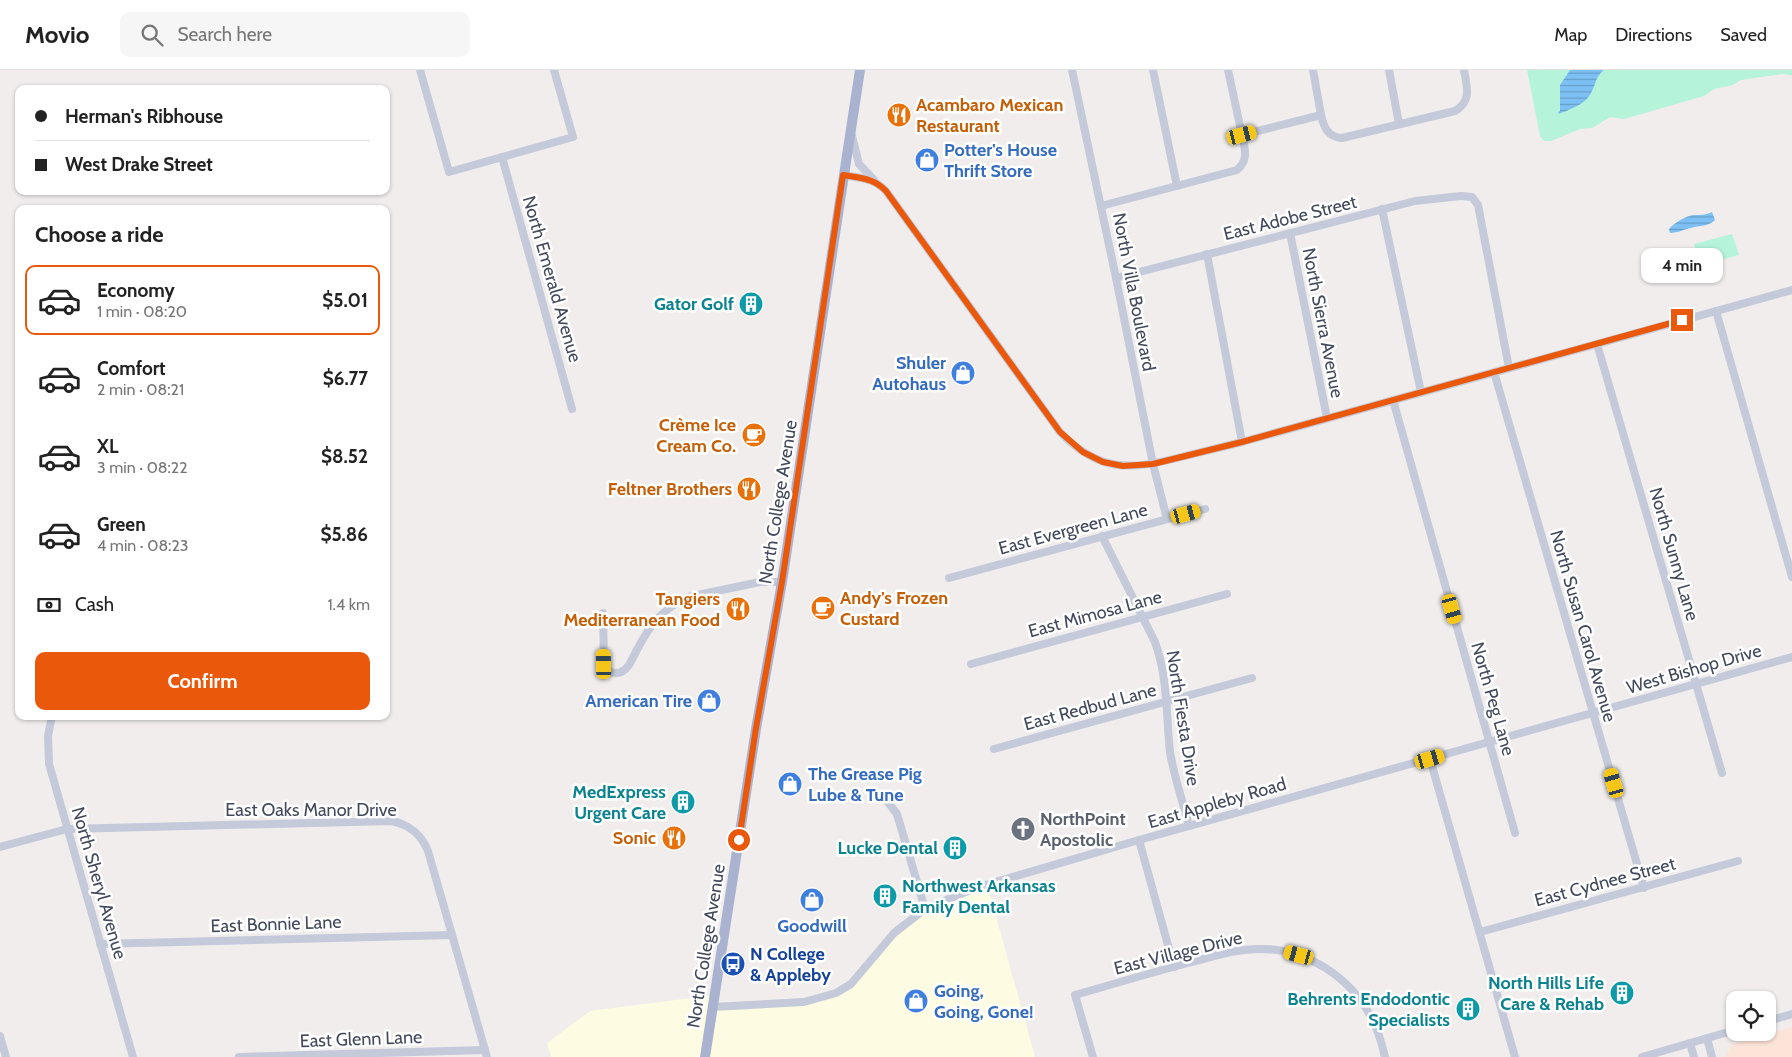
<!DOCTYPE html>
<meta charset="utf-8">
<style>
body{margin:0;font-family:Cabin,sans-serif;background:#f6f6f6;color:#222;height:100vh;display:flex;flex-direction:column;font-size:19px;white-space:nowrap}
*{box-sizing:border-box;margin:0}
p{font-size:16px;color:#767676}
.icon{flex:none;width:28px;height:28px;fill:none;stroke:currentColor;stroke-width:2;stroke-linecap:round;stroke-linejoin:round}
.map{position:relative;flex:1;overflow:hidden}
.panel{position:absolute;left:15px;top:135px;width:375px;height:515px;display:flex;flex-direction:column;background:#fff;border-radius:10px;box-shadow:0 1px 4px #0004}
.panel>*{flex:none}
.hud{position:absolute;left:15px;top:15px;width:375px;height:110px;border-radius:10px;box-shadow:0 1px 4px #0004;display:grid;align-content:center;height:110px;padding:0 20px;background:#fff}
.fabs{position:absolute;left:1726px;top:921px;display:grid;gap:10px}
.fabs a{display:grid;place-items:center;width:50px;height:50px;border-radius:10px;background:#fff;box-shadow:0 1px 4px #0004;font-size:25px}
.end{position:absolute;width:22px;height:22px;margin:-11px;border:6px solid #ea580c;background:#fff;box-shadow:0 0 0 2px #fff}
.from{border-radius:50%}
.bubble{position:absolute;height:35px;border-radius:10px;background:#fff;box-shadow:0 1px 4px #0004;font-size:16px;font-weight:700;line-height:35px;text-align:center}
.car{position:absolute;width:15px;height:30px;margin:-15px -8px;border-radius:6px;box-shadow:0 0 4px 1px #0007;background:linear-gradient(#f5c518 24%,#345 0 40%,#f5c518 0 76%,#345 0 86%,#f5c518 0)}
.hud b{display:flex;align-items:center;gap:18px;height:48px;font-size:19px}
.hud b+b{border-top:1px solid #e0e0e0}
.hud i{width:12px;height:12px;background:#222}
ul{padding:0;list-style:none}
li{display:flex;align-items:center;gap:15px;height:70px;margin:0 10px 8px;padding:0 10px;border:2px solid transparent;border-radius:10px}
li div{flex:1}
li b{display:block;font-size:19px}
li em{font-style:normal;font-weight:700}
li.active{border-color:#ea580c}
li>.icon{width:45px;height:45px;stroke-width:1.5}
h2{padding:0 20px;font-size:22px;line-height:60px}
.pay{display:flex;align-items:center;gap:12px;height:55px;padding:0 20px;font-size:19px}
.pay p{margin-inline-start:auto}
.cta{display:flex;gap:10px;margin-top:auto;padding:10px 20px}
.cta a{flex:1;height:58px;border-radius:10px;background:#ea580c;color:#fff;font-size:20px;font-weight:700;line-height:58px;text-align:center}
header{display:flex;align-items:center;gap:30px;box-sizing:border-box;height:70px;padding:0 25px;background:#fff;border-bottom:1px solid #e0e0e0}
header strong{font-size:24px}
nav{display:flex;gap:28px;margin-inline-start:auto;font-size:18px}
.search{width:350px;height:45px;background:#f6f6f6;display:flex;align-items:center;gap:12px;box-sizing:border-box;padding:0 18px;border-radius:10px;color:#767676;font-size:19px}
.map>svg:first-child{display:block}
</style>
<header>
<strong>Movio</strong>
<div class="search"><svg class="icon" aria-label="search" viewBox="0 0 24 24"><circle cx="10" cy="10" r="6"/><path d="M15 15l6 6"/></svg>Search here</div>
<nav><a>Map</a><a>Directions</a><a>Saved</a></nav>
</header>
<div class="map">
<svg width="1792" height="987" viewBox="0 0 1792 987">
<defs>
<pattern id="water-rules" width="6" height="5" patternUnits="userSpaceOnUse" patternTransform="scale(1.25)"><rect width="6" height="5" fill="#7dc0f4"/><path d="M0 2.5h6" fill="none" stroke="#689ec9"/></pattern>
</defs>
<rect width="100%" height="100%" fill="#f0edec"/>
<!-- commercial -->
<path fill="#fdfce2" d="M987 814 1035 987H551L547 973 590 941 715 925 713 936 804 932 844 919 877 883 925 839Z"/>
<!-- medical -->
<path fill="#fde4d8" d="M1792 957V987H1725L1732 974Z"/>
<!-- grass -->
<g fill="#b5f3db">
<path d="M1527 0H1792V5L1781 4 1741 10 1733 15 1714 19 1704 26 1624 49 1610 47 1592 58 1580 59 1551 71H1544L1540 66Z"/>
<path d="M1732 164 1739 185 1699 196 1694 174Z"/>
</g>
<!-- water -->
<g fill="url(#water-rules)">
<path d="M1570 0H1604C1596 6 1596 13 1592 21 1587 34 1570 39 1559 44L1558 42 1560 41V15Z"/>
<path d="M1712 142 1715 150C1708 157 1700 155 1691 158 1684 159 1678 163 1670 163L1669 159C1674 153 1687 145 1695 145 1702 145 1706 145 1712 142Z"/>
</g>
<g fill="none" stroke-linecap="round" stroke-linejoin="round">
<!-- minor -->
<g stroke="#c4cad9" stroke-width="8">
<path d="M420 0 449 102 573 67 554 0"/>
<path d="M1072 0 1116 208 1153 394 1167 449"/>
<path d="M1153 0 1177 116"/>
<path d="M1228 0 1242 65"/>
<path d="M1313 0 1321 45"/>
<path d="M1389 0 1399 54"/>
<path d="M852 66 859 94 874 110"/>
<path d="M502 87 572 339"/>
<path d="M843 105C860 108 874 108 886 121L1060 362C1099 403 1131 400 1181 387 1202 382 1222 377 1242 372L1792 220"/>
<path d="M1101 136 1237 100C1249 90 1245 79 1242 65L1321 45C1324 58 1328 67 1342 68L1455 41C1472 31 1467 17 1464 0"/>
<path d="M1382 139 1421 322"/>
<path d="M1290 163 1327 348"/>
<path d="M1207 184 1242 372"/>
<path d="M1116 208 1415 131 1461 126 1472 127 1478 135 1509 298"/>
<path d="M1716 241 1792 507"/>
<path d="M1597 274 1722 703"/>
<path d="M1494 302 1644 818"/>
<path d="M1393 330 1515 763"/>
<path d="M1102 466 1155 572C1168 608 1166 645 1170 682 1174 707 1183 732 1189 756"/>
<path d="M949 508 1205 439"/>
<path d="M603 543 604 594 610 602C618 605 624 602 629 595 646 563 653 544 688 527L760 512H782"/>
<path d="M971 594 1227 524"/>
<path d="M52 646 48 666 49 694 133 987"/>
<path d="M994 679 1252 608"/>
<path d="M1430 689 1515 987"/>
<path d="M884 727 897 744 925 839"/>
<path d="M1139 770 1174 897"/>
<path d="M0 777 67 759 392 751C410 755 421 764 428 781L487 987"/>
<path d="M1480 862 1738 791"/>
<path d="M100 874 452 865"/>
<path d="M713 937 804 932 836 923 851 914 894 863 925 839 975 818 1139 770 1792 587"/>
<path d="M1768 951 1792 944"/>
<path d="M0 966 6 987"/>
<path d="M1707 968 1712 987"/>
<path d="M1690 973 1694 987"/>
<path d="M239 987 485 980"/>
<path d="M1093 987 1075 925C1114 914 1153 902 1192 892 1215 886 1237 879 1260 879 1306 878 1350 907 1371 947 1378 960 1382 974 1385 987"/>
<path d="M1642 987 1735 960"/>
</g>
<!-- major -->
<path stroke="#a9b3cf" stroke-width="10" d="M705 987 756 659 782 512 860 0"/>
</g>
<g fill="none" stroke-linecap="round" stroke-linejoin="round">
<!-- route -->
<path stroke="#ea580c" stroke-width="6" d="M739 770 756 658 782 512 843 105C860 108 874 108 886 121L1060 362 1083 382 1103 392 1123 396 1153 394 1242 372 1682 250"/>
</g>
<!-- icons -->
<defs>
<symbol id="restaurant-disc" viewBox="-11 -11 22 22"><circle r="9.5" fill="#e8710a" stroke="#fff"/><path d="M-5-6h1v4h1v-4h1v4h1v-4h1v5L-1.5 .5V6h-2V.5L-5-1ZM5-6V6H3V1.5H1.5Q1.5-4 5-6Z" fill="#fff"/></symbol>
<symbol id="shop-disc" viewBox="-11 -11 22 22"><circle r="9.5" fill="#3f7fe0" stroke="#fff"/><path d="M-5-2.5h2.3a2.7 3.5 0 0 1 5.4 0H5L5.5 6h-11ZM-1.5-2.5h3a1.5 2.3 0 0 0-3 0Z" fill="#fff"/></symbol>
<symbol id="building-disc" viewBox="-11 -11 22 22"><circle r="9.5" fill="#0f9aa8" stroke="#fff"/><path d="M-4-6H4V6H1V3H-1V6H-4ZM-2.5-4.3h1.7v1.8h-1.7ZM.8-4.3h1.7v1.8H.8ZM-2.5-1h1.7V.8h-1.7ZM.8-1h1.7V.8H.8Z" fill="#fff"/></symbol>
<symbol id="cafe-disc" viewBox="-11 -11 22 22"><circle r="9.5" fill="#e8710a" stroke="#fff"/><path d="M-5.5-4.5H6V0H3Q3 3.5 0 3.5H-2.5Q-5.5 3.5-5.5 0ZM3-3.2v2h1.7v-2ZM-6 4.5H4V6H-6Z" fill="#fff"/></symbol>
<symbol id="church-disc" viewBox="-11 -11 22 22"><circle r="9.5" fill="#6b7280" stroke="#fff"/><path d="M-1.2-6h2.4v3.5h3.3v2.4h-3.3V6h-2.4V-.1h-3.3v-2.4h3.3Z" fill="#fff"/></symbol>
<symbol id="bus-disc" viewBox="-11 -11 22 22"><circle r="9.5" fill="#1a4fb4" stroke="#fff"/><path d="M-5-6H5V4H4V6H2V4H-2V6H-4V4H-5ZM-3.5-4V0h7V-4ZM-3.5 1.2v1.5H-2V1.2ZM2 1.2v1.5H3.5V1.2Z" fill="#fff"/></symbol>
</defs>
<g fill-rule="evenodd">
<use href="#restaurant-disc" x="885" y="31" width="28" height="28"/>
<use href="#shop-disc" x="913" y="76" width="28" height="28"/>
<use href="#building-disc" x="737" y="220" width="28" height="28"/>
<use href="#shop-disc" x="949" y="289" width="28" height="28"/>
<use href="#cafe-disc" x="740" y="351" width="28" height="28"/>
<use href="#restaurant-disc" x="735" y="405" width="28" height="28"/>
<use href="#cafe-disc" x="809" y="524" width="28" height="28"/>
<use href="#restaurant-disc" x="724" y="525" width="28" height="28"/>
<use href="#shop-disc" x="695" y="617" width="28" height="28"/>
<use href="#shop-disc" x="776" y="700" width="28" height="28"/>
<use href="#building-disc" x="669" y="718" width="28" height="28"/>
<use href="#church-disc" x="1009" y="745" width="28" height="28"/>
<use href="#restaurant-disc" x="660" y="754" width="28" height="28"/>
<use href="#building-disc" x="941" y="764" width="28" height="28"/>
<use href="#building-disc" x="871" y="812" width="28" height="28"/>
<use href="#shop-disc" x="798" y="816" width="28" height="28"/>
<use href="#bus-disc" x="719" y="880" width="28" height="28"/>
<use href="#building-disc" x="1608" y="909" width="28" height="28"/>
<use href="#shop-disc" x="902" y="917" width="28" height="28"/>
<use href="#building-disc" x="1454" y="925" width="28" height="28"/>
</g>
<g text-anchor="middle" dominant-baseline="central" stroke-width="5" stroke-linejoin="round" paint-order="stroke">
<!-- food labels -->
<g font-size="18" font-weight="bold" fill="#c56008" stroke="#fff" text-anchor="end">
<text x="916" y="35" text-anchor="start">Acambaro Mexican<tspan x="916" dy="21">Restaurant</tspan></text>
<text x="736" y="355">Crème Ice<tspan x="736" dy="21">Cream Co.</tspan></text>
<text x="732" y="419">Feltner Brothers</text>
<text x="840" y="528" text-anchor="start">Andy's Frozen<tspan x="840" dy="21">Custard</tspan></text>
<text x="720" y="529">Tangiers<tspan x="720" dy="21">Mediterranean Food</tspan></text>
<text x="656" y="768">Sonic</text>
</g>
<!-- shop labels -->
<g font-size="18" font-weight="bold" fill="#366cbe" stroke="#fff" text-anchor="start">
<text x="944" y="80">Potter's House<tspan x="944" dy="21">Thrift Store</tspan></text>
<text x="946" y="293" text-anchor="end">Shuler<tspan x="946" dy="21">Autohaus</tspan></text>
<text x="692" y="631" text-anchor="end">American Tire</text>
<text x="808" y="704">The Grease Pig<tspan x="808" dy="21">Lube &amp; Tune</tspan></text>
<text x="812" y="856" text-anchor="middle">Goodwill</text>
<text x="934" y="921">Going,<tspan x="934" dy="21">Going, Gone!</tspan></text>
</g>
<!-- street labels -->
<g font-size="18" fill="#434a5c" stroke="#fff">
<text transform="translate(1290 148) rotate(-14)">East Adobe Street</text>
<text transform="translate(552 209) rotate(74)">North Emerald Avenue</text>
<text transform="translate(1134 222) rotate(79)">North Villa Boulevard</text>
<text transform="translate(1323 253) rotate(79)">North Sierra Avenue</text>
<text transform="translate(778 432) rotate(-81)">North College Avenue</text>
<text transform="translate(1073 459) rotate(-15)">East Evergreen Lane</text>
<text transform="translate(1674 484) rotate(74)">North Sunny Lane</text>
<text transform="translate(1095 544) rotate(-15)">East Mimosa Lane</text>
<text transform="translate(1583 556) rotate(74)">North Susan Carol Avenue</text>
<text transform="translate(1694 599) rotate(-16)">West Bishop Drive</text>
<text transform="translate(1493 629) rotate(74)">North Peg Lane</text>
<text transform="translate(1090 637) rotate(-15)">East Redbud Lane</text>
<text transform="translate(1183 648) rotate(81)">North Fiesta Drive</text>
<text transform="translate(1217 733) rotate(-16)">East Appleby Road</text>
<text x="311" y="740">East Oaks Manor Drive</text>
<text transform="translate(1605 812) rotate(-15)">East Cydnee Street</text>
<text transform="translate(99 813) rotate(74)">North Sheryl Avenue</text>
<text transform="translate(276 854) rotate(-2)">East Bonnie Lane</text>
<text transform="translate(706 876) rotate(-81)">North College Avenue</text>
<text transform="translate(1178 883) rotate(-14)">East Village Drive</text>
<text transform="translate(361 969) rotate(-2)">East Glenn Lane</text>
</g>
<!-- culture labels -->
<g font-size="18" font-weight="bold" fill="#0d838f" stroke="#fff" text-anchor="end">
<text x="734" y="234">Gator Golf</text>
<text x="666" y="722">MedExpress<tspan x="666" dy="21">Urgent Care</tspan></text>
<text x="938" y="778">Lucke Dental</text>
<text x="902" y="816" text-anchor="start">Northwest Arkansas<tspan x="902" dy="21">Family Dental</tspan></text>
<text x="1604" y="913">North Hills Life<tspan x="1604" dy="21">Care &amp; Rehab</tspan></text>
<text x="1450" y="929">Behrents Endodontic<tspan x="1450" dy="21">Specialists</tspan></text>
</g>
<!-- worship labels -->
<g font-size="18" font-weight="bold" fill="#5b616d" stroke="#fff" text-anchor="start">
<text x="1040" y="749">NorthPoint<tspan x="1040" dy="21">Apostolic</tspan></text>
</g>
<!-- transit labels -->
<g font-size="18" font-weight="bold" fill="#164399" stroke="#fff" text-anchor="start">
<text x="750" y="884">N College<tspan x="750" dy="21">&amp; Appleby</tspan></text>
</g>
</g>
</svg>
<div class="fabs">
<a><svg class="icon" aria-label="locate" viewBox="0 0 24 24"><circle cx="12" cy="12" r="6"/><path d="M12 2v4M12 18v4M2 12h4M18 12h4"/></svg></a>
</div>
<i class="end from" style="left:739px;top:770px"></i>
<i class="end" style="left:1682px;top:250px"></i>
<div class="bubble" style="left:1641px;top:178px;width:82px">4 min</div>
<i class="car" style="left:1242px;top:65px;rotate:76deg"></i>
<i class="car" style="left:1186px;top:444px;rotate:75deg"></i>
<i class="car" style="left:1452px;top:539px;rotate:164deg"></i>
<i class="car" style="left:604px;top:594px;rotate:359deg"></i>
<i class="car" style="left:1430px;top:689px;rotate:74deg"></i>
<i class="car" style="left:1614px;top:713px;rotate:344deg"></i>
<i class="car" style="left:1299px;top:885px;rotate:285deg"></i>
<div class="hud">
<b><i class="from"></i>Herman's Ribhouse</b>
<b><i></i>West Drake Street</b>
</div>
<section class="panel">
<h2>Choose a ride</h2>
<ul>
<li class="active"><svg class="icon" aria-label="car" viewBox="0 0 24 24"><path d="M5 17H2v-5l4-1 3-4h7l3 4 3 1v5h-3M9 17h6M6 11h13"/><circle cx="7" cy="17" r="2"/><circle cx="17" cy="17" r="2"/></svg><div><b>Economy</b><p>1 min · 08:20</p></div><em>$5.01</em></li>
<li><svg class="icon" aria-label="car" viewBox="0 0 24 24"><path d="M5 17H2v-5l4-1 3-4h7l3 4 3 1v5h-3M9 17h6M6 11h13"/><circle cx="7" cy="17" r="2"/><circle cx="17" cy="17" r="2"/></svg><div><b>Comfort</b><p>2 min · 08:21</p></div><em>$6.77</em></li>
<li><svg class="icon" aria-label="car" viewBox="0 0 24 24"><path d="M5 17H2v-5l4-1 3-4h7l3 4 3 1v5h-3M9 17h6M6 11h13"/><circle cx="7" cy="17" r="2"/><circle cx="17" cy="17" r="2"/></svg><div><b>XL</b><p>3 min · 08:22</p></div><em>$8.52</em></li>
<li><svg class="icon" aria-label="car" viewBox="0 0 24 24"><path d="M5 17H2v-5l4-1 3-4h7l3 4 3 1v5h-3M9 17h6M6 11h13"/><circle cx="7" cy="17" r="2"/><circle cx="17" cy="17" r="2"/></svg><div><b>Green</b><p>4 min · 08:23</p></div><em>$5.86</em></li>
</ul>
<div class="pay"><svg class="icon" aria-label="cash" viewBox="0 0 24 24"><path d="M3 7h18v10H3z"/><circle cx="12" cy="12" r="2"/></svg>Cash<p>1.4 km</p></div>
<div class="cta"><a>Confirm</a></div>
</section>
</div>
